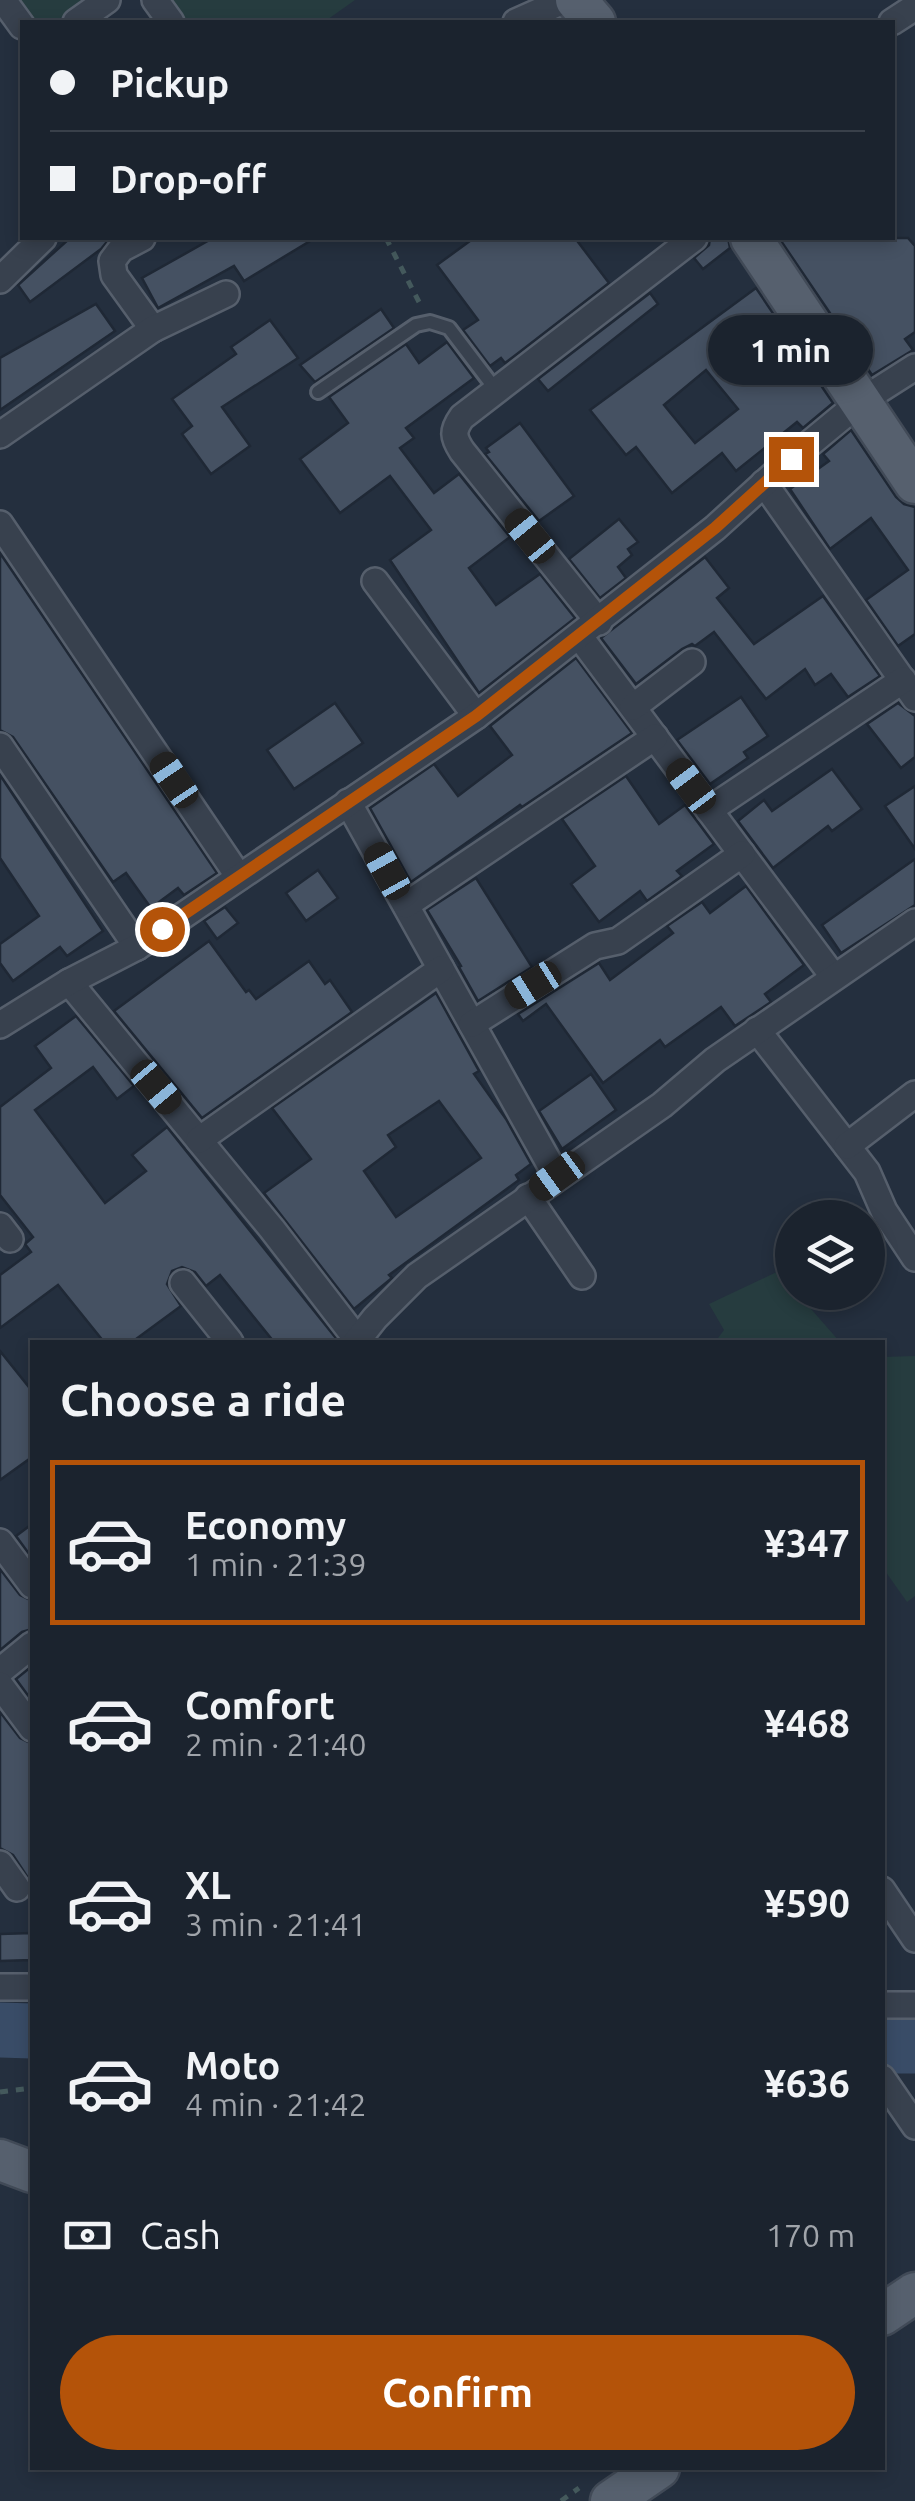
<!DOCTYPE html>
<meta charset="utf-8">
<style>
body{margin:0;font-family:Ubuntu,sans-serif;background:#282f3a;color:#f1f3f6;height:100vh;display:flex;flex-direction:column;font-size:38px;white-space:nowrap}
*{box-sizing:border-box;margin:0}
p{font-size:32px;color:#a0a4aa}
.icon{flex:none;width:55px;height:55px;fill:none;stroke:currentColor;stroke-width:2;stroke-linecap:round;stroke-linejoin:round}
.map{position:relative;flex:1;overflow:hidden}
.details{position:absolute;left:30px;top:1340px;width:855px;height:1130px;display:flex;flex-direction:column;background:#1b232e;border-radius:0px;box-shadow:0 5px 15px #0003,0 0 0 2px #39404a}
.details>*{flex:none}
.hud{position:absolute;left:20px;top:20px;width:875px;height:220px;border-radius:0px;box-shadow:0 5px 15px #0003,0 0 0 2px #39404a;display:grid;align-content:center;height:220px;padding:0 30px;background:#1b232e}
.fabs{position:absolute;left:775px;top:1200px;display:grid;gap:20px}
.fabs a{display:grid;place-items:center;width:110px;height:110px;border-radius:50%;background:#1b232e;box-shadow:0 5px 15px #0003,0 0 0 2px #39404a;font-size:50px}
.end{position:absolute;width:45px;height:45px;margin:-22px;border:12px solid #b45309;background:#fff;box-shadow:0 0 0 5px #fff}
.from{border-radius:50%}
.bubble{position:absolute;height:70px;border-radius:35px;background:#1b232e;box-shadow:0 5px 15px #0003,0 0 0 2px #39404a;font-size:32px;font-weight:700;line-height:70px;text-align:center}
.car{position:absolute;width:30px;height:60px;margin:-30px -15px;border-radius:12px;box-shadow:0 0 8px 2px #0007;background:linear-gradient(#222 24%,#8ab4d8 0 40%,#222 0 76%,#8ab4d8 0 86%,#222 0)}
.hud b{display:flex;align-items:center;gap:35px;height:95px;font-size:38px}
.hud b+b{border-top:2px solid #39404a}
.hud i{width:25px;height:25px;background:#f1f3f6}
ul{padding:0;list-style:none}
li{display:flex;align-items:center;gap:30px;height:165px;margin:0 20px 15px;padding:0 10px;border:5px solid transparent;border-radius:0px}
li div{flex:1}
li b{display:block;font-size:38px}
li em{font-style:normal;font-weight:700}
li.current{border-color:#b45309}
li>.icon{width:90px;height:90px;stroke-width:1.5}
h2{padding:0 30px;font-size:45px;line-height:120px}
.pay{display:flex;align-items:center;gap:25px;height:110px;padding:0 30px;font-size:38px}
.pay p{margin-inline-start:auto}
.button{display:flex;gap:20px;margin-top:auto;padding:20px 30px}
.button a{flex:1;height:115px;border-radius:60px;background:#b45309;color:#fff;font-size:40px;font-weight:700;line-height:115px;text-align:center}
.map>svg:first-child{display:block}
</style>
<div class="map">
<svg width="915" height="2501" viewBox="0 0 915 2501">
<rect width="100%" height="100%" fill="#242f3e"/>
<!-- green -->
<g fill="#263c3f">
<path d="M17 0H84L55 22 32 20Z"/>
<path d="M167 0H355L324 22H184Z"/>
<path d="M781 1270 792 1286V1292L797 1293 840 1342H715L724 1330 709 1304Z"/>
<path d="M915 1356V1596L907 1602 883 1568 882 1357Z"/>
</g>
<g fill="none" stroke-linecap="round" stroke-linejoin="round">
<!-- river -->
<g stroke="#394c67" stroke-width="55">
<path d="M0 2030 32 2031"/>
<path d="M882 2046H915"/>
</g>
</g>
<!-- building -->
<g fill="#455162" stroke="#1f2835" stroke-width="2.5" fill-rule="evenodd">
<path d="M70 238H110L101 249 30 302 18 285Z"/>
<path d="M213 238H315L244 281 234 266 158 308 142 278Z"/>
<path d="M474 238H575L609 283 517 354 505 363 501 358 490 366 463 330 478 320 437 265Z"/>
<path d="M710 238H728L730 248 703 269 694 258 709 245Z"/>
<path d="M779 238H908L915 246V332L905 339 913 350 872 375Z"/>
<path d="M756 288 785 331 776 337 813 381 816 378 833 403 803 428 797 422 736 471 722 453 672 493 636 447 626 455 590 410ZM706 370 738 409 695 443 664 405Z"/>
<path d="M650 293 658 304 548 391 538 379Z"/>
<path d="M96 304 115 331 0 410V358Z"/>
<path d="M381 309 394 328 315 382 300 365Z"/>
<path d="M270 320 298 358 222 407 250 446 211 474 182 434 192 426 172 399 236 354 231 347Z"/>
<path d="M447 342 474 378 406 428 414 438 400 448 434 493 459 474 510 537 469 568 496 605 540 574 575 618 479 693 390 560 431 530 390 476 340 513 300 459 348 423 329 397 406 344 419 363Z"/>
<path d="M520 423 574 496 539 521 485 454 489 452 486 448Z"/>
<path d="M851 430 896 497 904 504 915 507V634L898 646 866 600 908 570 871 518 830 549 790 489 829 461 823 454Z"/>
<path d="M619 519 638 542 628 549 632 555 618 567 626 578 600 598 569 559Z"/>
<path d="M0 553 217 873 184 895 178 888 151 908 126 873 113 882 13 737 0 730Z"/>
<path d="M705 557 729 588 717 598 754 644 823 596 880 676 848 697 831 674 815 685 805 669 766 699 714 632 695 646 692 644 682 649 636 684 601 638Z"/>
<path d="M576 658 632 733 522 807 520 805 411 882 370 808 434 764 458 796 512 755 490 726Z"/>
<path d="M741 697 768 736 744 752 748 758 710 784 677 740Z"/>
<path d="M335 703 363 743 294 789 267 750Z"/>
<path d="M898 703 915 716V757L901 768 867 724Z"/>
<path d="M832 769 862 809 832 831 828 826 773 868 738 821 764 800 772 811Z"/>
<path d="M0 775 103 931 67 956 60 947 13 981 0 963V944L39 916 0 858Z"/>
<path d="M626 776 659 824 685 805 714 844 677 871 682 876 647 901 640 891 599 922 571 884 595 866 562 819Z"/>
<path d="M915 786V849L885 806Z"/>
<path d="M915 859V905L841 953 822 925Z"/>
<path d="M318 870 338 898 306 921 286 893Z"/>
<path d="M476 878 532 967 478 1001 459 967 461 966 427 910Z"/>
<path d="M746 886 804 965 765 994 771 1002 735 1026 721 1007 665 1047 660 1040 603 1083 546 1004 523 1021 518 1014 599 963 610 980 673 933 667 926 702 902 710 913Z"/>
<path d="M225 907 238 923 217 939 204 921Z"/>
<path d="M209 941 246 992 249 990 256 999 309 961 325 984 330 980 352 1012 202 1118 114 1011Z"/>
<path d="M436 993 479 1071 474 1074 506 1119 531 1164 516 1175 519 1180 389 1275 392 1278 354 1309 264 1193 311 1159 272 1108ZM439 1101 481 1158 396 1217 364 1171 396 1147 388 1135Z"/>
<path d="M76 1016 134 1086 117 1099 93 1067 35 1110 105 1203 146 1171 132 1155 167 1127 339 1342H274L220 1275 206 1286 195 1272 182 1267 172 1271 167 1284 181 1306 132 1342H104L58 1285 0 1328V1275L31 1252 25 1244 33 1237 0 1195V1107L51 1068 35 1046Z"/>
<path d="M591 1074 616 1110 562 1149 539 1111Z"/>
<path d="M0 1351 32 1391V1457L0 1480Z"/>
<path d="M32 1524V1558L16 1536Z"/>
<path d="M0 1569 20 1595 32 1601V1629L22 1632 0 1650Z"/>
<path d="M32 1666V1701L16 1679Z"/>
<path d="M0 1712 20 1738 32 1744V1884L13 1855 0 1848Z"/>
<path d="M32 1933V1960L0 1961V1934Z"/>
</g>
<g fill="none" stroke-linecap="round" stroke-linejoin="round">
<defs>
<path id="service" d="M318 392 416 325 430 322 449 328 496 390"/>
<g id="minor">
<path d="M3 0 22 26"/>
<path d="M155 0 171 22"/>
<path d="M76 22 107 0"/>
<path d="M516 22 565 0"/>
<path d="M892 22 915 7"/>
<path d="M142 238 121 249 112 261 114 275 153 329"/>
<path d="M0 280 43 238"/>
<path d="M0 435 153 329 226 294"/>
<path d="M764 483 915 698"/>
<path d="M0 524 239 877"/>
<path d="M375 581 476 716"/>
<path d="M599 622 462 451C453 437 452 431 462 417L694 238"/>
<path d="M580 637 833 976"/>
<path d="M633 707 692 662"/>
<path d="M0 746 137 947"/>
<path d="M348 802 557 1177"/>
<path d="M709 810 903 680"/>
<path d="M406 905 655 737"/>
<path d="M69 982 272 1229 359 1342"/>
<path d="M472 1024 595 946 618 941 742 854"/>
<path d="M0 1025 69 982 137 947 476 716 715 528 791 459 860 402 915 367"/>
<path d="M757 1030 867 1172 884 1211 915 1258"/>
<path d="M199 1140 441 969"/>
<path d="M847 1146 915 1094"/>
<path d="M528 1197 582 1276"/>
<path d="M0 1226 10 1239"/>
<path d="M183 1283 230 1342"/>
<path d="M356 1342 375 1318 417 1276 662 1105 715 1060 915 922"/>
<path d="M0 1542 32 1585"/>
<path d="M0 1671 32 1645"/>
<path d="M0 1685 32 1728"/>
<path d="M0 1864 17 1888"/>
<path d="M882 1890 915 1939"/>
<path d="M0 1987H32"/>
<path d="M882 2005H915"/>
<path d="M882 2078 915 2126"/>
</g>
<g id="primary">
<path d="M576 0 595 22"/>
<path d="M751 238 915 483"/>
<path d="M0 2160 32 2172"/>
<path d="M882 2315 915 2293"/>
<path d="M611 2501 659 2468"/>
</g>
</defs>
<!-- service casing -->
<use href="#service" stroke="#565f6c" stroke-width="18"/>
<!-- minor casing -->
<use href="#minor" stroke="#565f6c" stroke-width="30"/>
<!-- primary casing -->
<use href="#primary" stroke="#414a57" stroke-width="45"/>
<!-- path -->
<g stroke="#44595c" stroke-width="5" stroke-dasharray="8 8" stroke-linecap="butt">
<path d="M386 238 419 302"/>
<path d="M0 2092 32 2088"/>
<path d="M561 2501 579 2488"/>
</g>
<!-- service -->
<use href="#service" stroke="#38414e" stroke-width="12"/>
<!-- minor -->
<use href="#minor" stroke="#38414e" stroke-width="25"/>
<!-- primary -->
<use href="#primary" stroke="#56606e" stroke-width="40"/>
</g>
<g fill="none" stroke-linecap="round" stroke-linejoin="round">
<!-- route -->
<path stroke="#b45309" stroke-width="12" d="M162 929 476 716 715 528 791 459"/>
</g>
</svg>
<div class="fabs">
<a><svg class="icon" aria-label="layers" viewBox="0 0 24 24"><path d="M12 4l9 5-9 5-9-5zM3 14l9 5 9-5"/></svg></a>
</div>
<i class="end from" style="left:162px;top:929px"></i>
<i class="end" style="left:791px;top:459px"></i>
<div class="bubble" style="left:708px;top:315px;width:165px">1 min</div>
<i class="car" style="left:530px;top:536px;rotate:321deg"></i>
<i class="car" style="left:174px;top:780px;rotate:326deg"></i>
<i class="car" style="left:691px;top:786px;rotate:323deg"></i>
<i class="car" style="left:387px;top:871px;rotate:331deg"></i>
<i class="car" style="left:533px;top:985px;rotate:238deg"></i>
<i class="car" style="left:156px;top:1087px;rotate:140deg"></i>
<i class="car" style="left:557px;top:1176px;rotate:234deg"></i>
<div class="hud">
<b><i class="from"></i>Pickup</b>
<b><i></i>Drop-off</b>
</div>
<section class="details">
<h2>Choose a ride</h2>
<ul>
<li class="current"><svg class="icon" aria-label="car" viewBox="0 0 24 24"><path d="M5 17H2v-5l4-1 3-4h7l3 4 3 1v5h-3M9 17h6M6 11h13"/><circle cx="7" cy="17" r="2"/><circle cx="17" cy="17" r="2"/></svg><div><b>Economy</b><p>1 min · 21:39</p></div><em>¥347</em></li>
<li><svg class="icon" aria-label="car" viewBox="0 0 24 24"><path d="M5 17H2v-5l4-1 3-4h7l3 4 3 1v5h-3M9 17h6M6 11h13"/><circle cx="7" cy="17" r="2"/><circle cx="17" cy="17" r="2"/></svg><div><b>Comfort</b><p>2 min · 21:40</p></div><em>¥468</em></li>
<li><svg class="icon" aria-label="car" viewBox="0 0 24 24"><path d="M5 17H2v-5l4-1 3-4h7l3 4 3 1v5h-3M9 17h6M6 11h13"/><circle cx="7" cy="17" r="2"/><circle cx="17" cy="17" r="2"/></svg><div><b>XL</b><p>3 min · 21:41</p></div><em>¥590</em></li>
<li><svg class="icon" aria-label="car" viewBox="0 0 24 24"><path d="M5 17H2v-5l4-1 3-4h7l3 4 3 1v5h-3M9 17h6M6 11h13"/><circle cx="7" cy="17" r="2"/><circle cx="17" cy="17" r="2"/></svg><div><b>Moto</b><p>4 min · 21:42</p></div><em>¥636</em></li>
</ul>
<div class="pay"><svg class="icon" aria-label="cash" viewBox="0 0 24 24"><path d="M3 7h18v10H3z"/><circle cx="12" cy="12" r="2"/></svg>Cash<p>170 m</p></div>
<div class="button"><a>Confirm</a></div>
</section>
</div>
